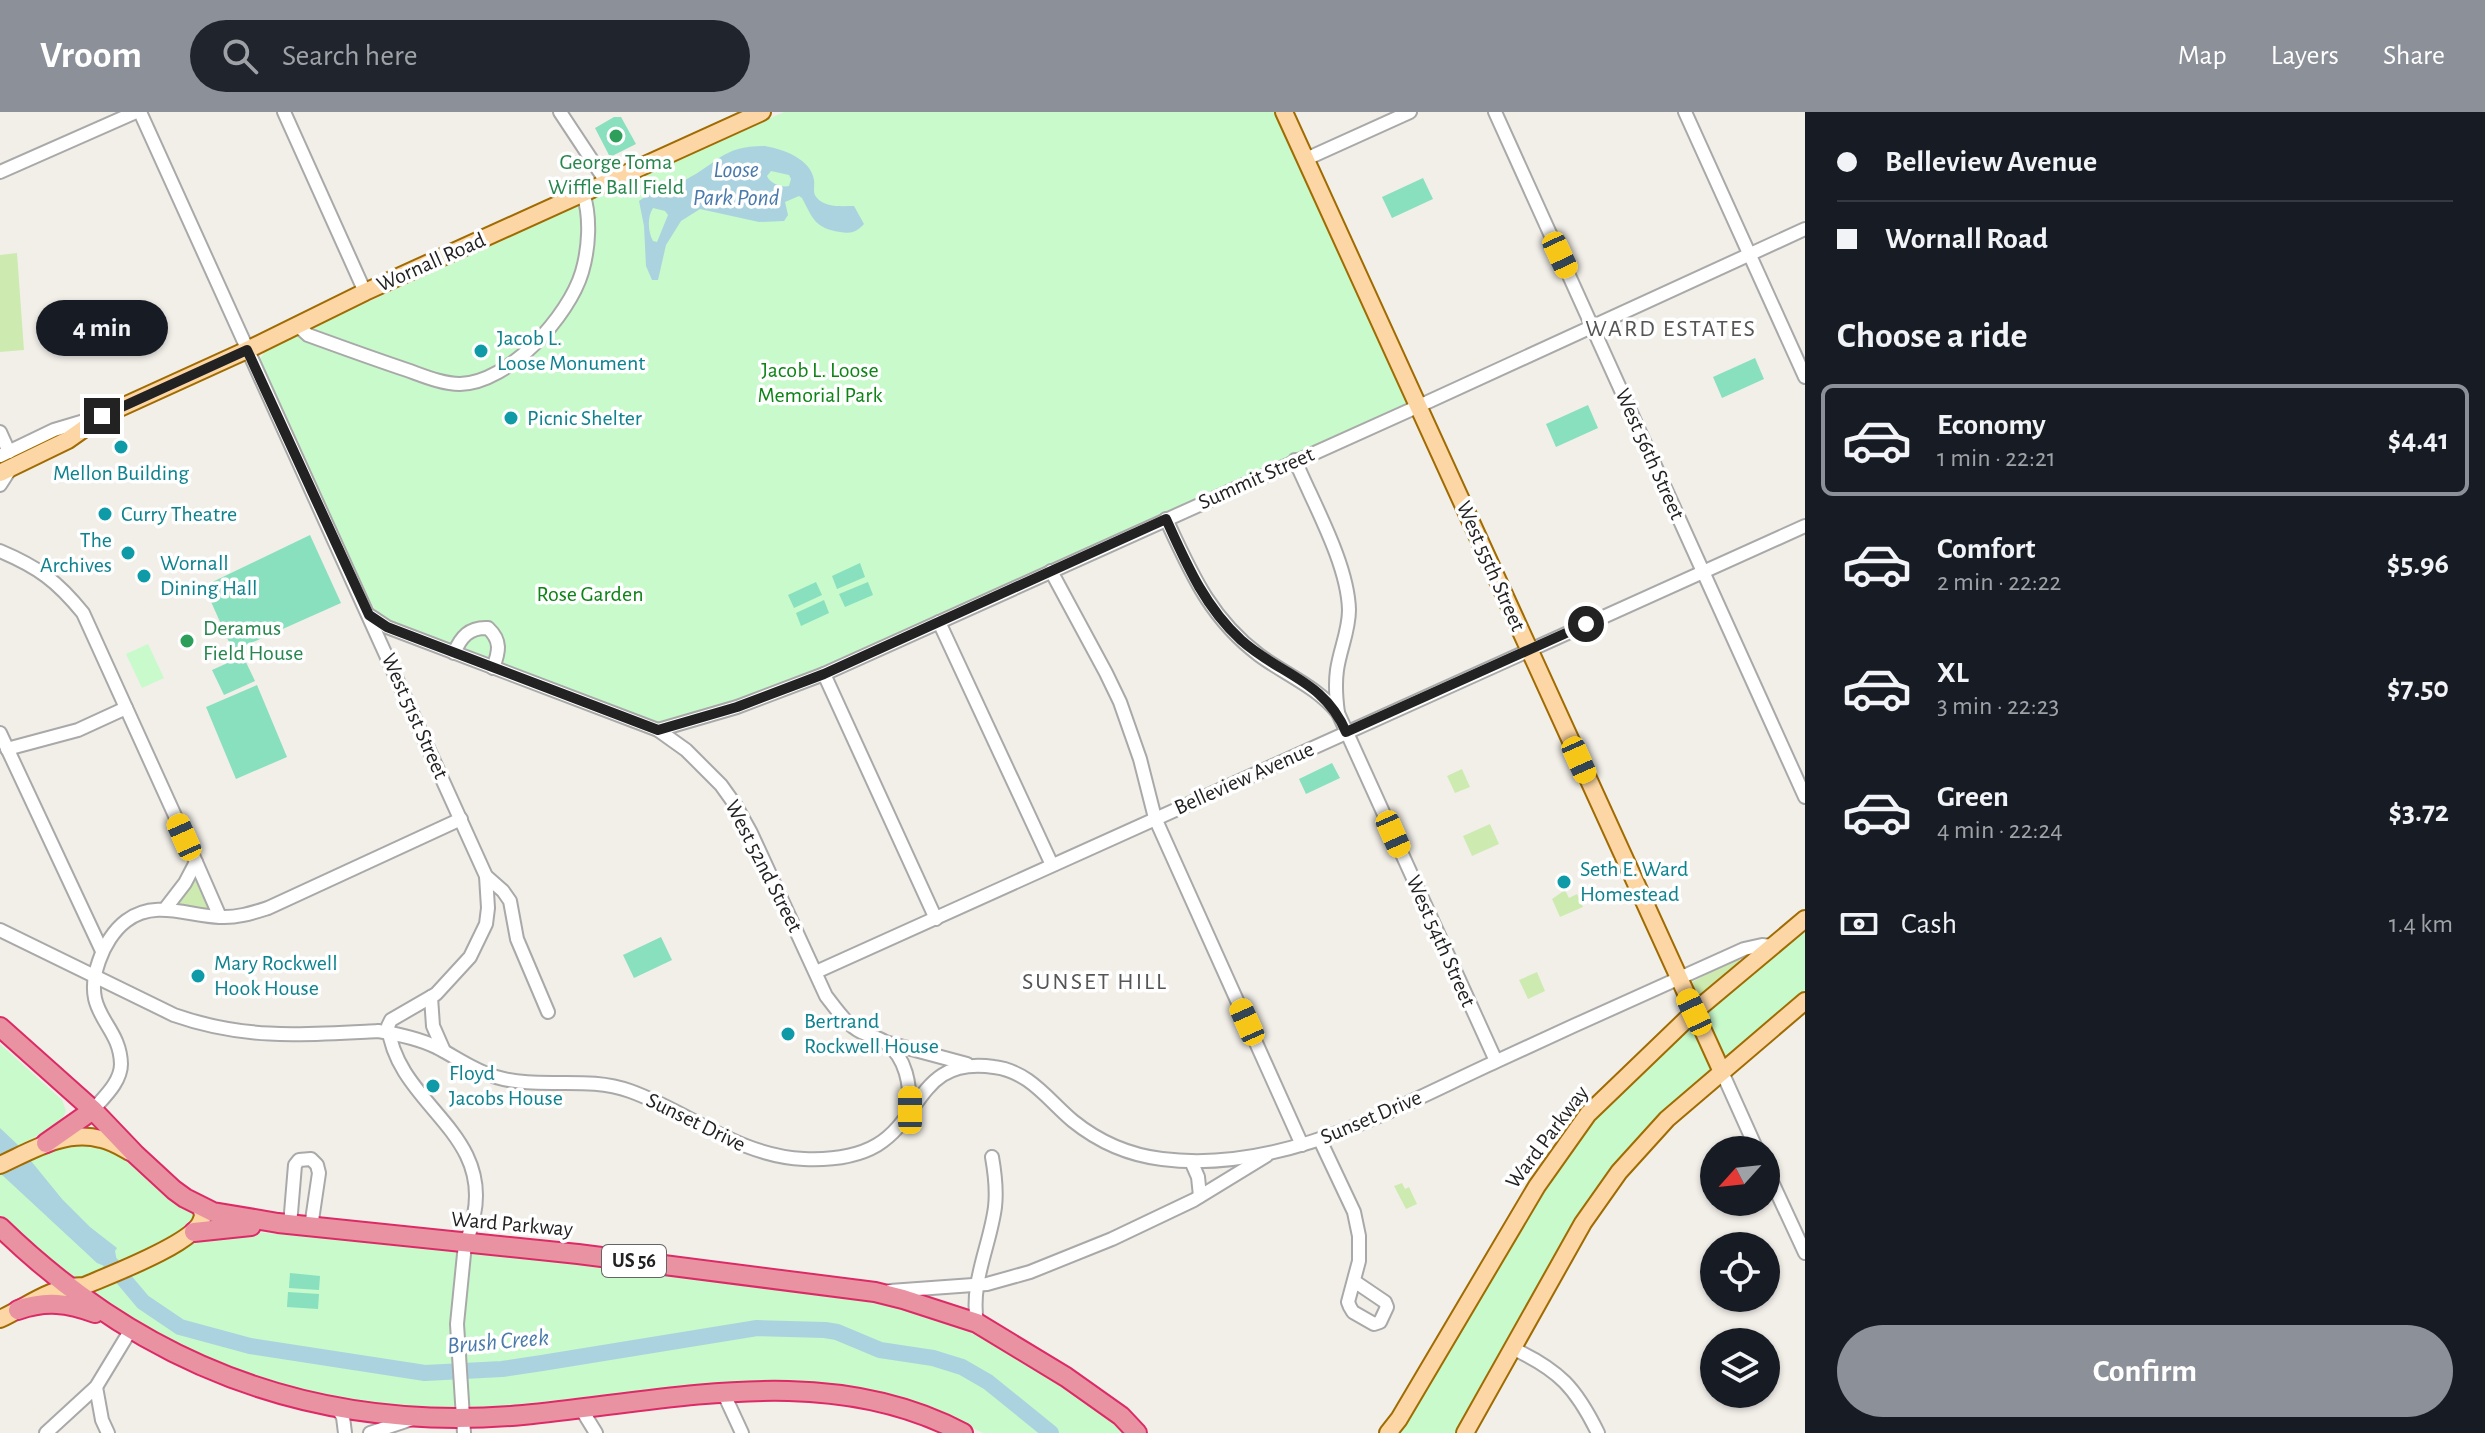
<!DOCTYPE html>
<meta charset="utf-8">
<style>
body{margin:0;font-family:"Alegreya Sans",sans-serif;background:#20242c;color:#f1f3f6;height:100vh;display:flex;flex-direction:column;font-size:30px;white-space:nowrap}
*{box-sizing:border-box;margin:0}
p{font-size:26px;color:#9ea1a6}
.icon{flex:none;width:44px;height:44px;fill:none;stroke:currentColor;stroke-width:2;stroke-linecap:round;stroke-linejoin:round}
.map{position:relative;flex:1;overflow:hidden}
.sheet{display:flex;flex-direction:column;background:#171b24;width:680px}
.sheet>*{flex:none}
.hud{display:grid;align-content:center;height:176px;padding:0 32px;background:#171b24}
.needle{width:52px;rotate:243deg}
.fabs{position:absolute;left:1700px;top:1024px;display:grid;gap:16px}
.fabs a{display:grid;place-items:center;width:80px;height:80px;border-radius:50%;background:#171b24;box-shadow:0 2px 6px #0004;font-size:40px}
.end{position:absolute;width:36px;height:36px;margin:-18px;border:10px solid #222;background:#fff;box-shadow:0 0 0 4px #fff}
.from{border-radius:50%}
.bubble{position:absolute;height:56px;border-radius:28px;background:#171b24;box-shadow:0 2px 6px #0004;font-size:26px;font-weight:600;line-height:56px;text-align:center}
.car{position:absolute;width:24px;height:48px;margin:-24px -12px;border-radius:10px;box-shadow:0 0 6px 2px #0007;background:linear-gradient(#f5c518 24%,#345 0 40%,#f5c518 0 76%,#345 0 86%,#f5c518 0)}
.hud b{display:flex;align-items:center;gap:28px;height:76px;font-size:30px}
.hud b+b{border-top:2px solid #363941}
.hud i{width:20px;height:20px;background:#f1f3f6}
ul{padding:0;list-style:none}
li{display:flex;align-items:center;gap:24px;height:112px;margin:0 16px 12px;padding:0 16px;border:4px solid transparent;border-radius:12px}
li div{flex:1}
li b{display:block;font-size:30px}
li em{font-style:normal;font-weight:600}
li.selected{border-color:#8c9099}
li>.icon{width:72px;height:72px;stroke-width:1.5}
h2{padding:0 32px;font-size:36px;line-height:96px}
.pay{display:flex;align-items:center;gap:20px;height:88px;padding:0 32px;font-size:30px}
.pay p{margin-inline-start:auto}
.cta{display:flex;gap:16px;margin-top:auto;padding:16px 32px}
.cta a{flex:1;height:92px;border-radius:48px;background:#8c9099;color:#fff;font-size:32px;font-weight:600;line-height:92px;text-align:center}
header{display:flex;align-items:center;gap:48px;box-sizing:border-box;height:112px;padding:0 40px;background:#8c9099;color:#fff}
header strong{font-size:38px}
nav{display:flex;gap:44px;margin-inline-start:auto;font-size:28px}
.search{width:560px;height:72px;background:#20242c;display:flex;align-items:center;gap:20px;box-sizing:border-box;padding:0 28px;border-radius:44px;color:#9ea1a6;font-size:30px}
main{display:flex;flex:1;min-height:0}
.map>svg:first-child{display:block}
</style>
<header>
<strong>Vroom</strong>
<div class="search"><svg class="icon" aria-label="search" viewBox="0 0 24 24"><circle cx="10" cy="10" r="6"/><path d="M15 15l6 6"/></svg>Search here</div>
<nav><a>Map</a><a>Layers</a><a>Share</a></nav>
</header>
<main>
<div class="map">
<svg width="1805" height="1321" viewBox="0 0 1805 1321">
<rect width="100%" height="100%" fill="#f2efe9"/>
<!-- grass -->
<g fill="#cdebb0">
<path d="M17 141 24 238 0 240V143Z"/>
<path d="M1462 657 1470 675 1455 681 1447 664Z"/>
<path d="M1490 712 1499 732 1472 744 1463 724Z"/>
<path d="M194 759 214 798 210 802 172 792Z"/>
<path d="M1565 778 1569 786 1577 782 1583 795 1560 805 1552 787Z"/>
<path d="M1734 848H1739L1742 851 1702 886 1696 884 1691 874 1692 870Z"/>
<path d="M1537 860 1545 879 1528 887 1519 868Z"/>
<path d="M1402 1071 1405 1077 1409 1075 1417 1092 1406 1097 1394 1074Z"/>
</g>
<!-- park -->
<g fill="#c8facc">
<path d="M784 0H1279L1409 291 822 556 734 592 660 612 650 611 389 510 375 497 367 485 261 252 260 247 266 238 320 212Z"/>
<path d="M148 532 164 566 142 576 126 542Z"/>
<path d="M1805 816V880L1727 945 1721 943 1704 901Z"/>
<path d="M1689 914 1694 916 1711 953 1710 957 1651 1016 1460 1321H1399L1448 1240 1519 1111 1592 1006Z"/>
<path d="M0 932 62 988 66 999 60 1012 0 1043Z"/>
<path d="M79 1033 110 1039 254 1120 454 1137 870 1186 948 1210 1003 1236 1123 1314 1131 1321H983L946 1303 901 1287 849 1274 789 1268 703 1272 476 1297C439 1296 403 1296 366 1292 269 1281 172 1239 92 1183 84 1177 78 1169 70 1162 47 1142 21 1126 0 1104V1063L59 1036Z"/>
</g>
<!-- pitch -->
<g fill="#88e0be">
<path d="M614 5H621L636 32 610 45 595 16Z"/>
<path d="M1423 66 1433 87 1392 106 1382 85Z"/>
<path d="M1755 246 1764 267 1722 286 1713 265Z"/>
<path d="M1588 293 1598 316 1556 335 1546 312Z"/>
<path d="M310 423 341 491 233 539 204 474Z"/>
<path d="M860 451 865 465 837 477 832 464Z"/>
<path d="M816 470 822 483 794 496 788 483Z"/>
<path d="M868 470 873 483 845 495 839 482Z"/>
<path d="M824 488 829 501 801 514 796 501Z"/>
<path d="M243 544 255 569 224 583 212 558Z"/>
<path d="M257 573 287 645 236 667 206 595Z"/>
<path d="M1332 651 1340 666 1306 682 1299 667Z"/>
<path d="M661 825 672 848 634 866 623 843Z"/>
<path d="M290 1161 320 1164 319 1178 289 1176Z"/>
<path d="M288 1180 319 1182 318 1197 287 1195Z"/>
</g>
<!-- water -->
<g fill="#aad3df" fill-rule="evenodd">
<path d="M765 34C783 37 811 47 814 68 815 75 812 81 817 86 826 96 842 94 854 94L864 112C856 120 852 122 840 120 815 116 813 107 802 86L799 84 785 90 788 103 784 109 759 110 700 97 681 109 666 133 658 168H652L646 154 644 114 639 89C652 79 670 75 685 68 719 51 721 34 765 34ZM771 59 789 63 791 67 789 74C781 76 770 71 767 64ZM653 96 665 99 668 103 657 130 653 129C648 120 647 105 653 96Z"/>
<path d="M0 1016 18 1033 62 1087 90 1115 117 1136 115 1139 119 1160 97 1151 0 1061Z"/>
</g>
<g fill="none" stroke-linecap="round" stroke-linejoin="round">
<!-- river -->
<path stroke="#aad3df" stroke-width="16" d="M111 1152 143 1190 180 1215 250 1234 425 1261 502 1257 542 1251 757 1216 825 1218 837 1220 880 1238 933 1246 962 1255 988 1270 1051 1321"/>
<defs>
<g id="minor">
<path d="M140 0 486 764 503 779 510 789 517 827 548 900"/>
<path d="M284 0 365 180"/>
<path d="M560 0 607 71"/>
<path d="M1495 0 1805 685"/>
<path d="M1685 0 1805 265"/>
<path d="M1306 47 1410 0"/>
<path d="M0 60 136 0"/>
<path d="M297 213 308 223C341 235 374 247 407 258 424 264 442 272 460 272 509 271 569 204 582 160 589 136 591 105 583 81"/>
<path d="M0 320 9 340"/>
<path d="M0 344 54 318 91 307"/>
<path d="M1295 348C1313 391 1348 452 1349 498 1349 519 1340 537 1337 558 1335 572 1336 586 1338 601"/>
<path d="M0 373 11 356"/>
<path d="M1166 407C1191 461 1210 506 1259 543 1286 563 1316 574 1338 601L1496 949"/>
<path d="M0 439C38 455 57 469 83 501L196 750 185 771 165 797"/>
<path d="M1051 459 1106 561 1120 590 1140 647 1155 706 1302 1033"/>
<path d="M369 503 387 515 658 618 686 638 721 673 736 694 751 721 826 884C837 898 846 912 861 920 869 924 878 925 885 930 907 946 910 973 910 998"/>
<path d="M939 510 1052 753"/>
<path d="M454 541C461 525 469 515 488 516 502 529 499 540 493 556"/>
<path d="M824 562 936 807"/>
<path d="M658 618 737 595 824 562 1419 294 1805 117"/>
<path d="M0 621 102 839"/>
<path d="M7 637 78 618 126 596"/>
<path d="M196 750 220 805"/>
<path d="M0 818 174 903C245 928 304 923 378 919 397 922 418 926 436 935 456 945 474 959 496 965 539 978 586 963 630 979 689 1000 738 1044 804 1047 829 1048 855 1046 877 1033 923 1005 920 944 994 955 1029 959 1048 988 1073 1009 1099 1030 1129 1043 1162 1047 1282 1062 1392 997 1497 949 1579 911 1661 874 1744 837L1762 833 1773 834"/>
<path d="M816 860 1805 414"/>
<path d="M431 885 433 914 444 939"/>
<path d="M885 930 967 952"/>
<path d="M1722 960 1757 1038"/>
<path d="M93 998C104 985 121 970 121 952 120 910 80 903 99 849 104 834 114 818 126 809 155 787 188 804 220 805 237 806 252 801 268 796L461 707"/>
<path d="M1320 1028 1354 1100 1359 1124V1149L1348 1190 1350 1195 1353 1200 1374 1212 1380 1210 1387 1195 1385 1190 1354 1169"/>
<path d="M1191 1049 1198 1065 1200 1084"/>
<path d="M1766 1057 1805 1141"/>
<path d="M290 1113 295 1053 299 1048 311 1047 317 1053 319 1061 311 1115"/>
<path d="M890 1179 987 1172 1030 1160 1112 1127 1194 1088 1266 1044"/>
<path d="M977 1211C970 1170 990 1134 995 1095 997 1078 995 1062 992 1045"/>
<path d="M1514 1237C1559 1258 1576 1276 1598 1321"/>
<path d="M96 1275 102 1308 108 1321"/>
<path d="M723 1280 742 1321"/>
<path d="M580 1295 596 1321"/>
<path d="M337 1296 343 1305 345 1321"/>
<path d="M46 1321 96 1275 130 1219"/>
<path d="M370 1321 412 1307"/>
<path d="M464 1321 457 1212 465 1132C470 1123 472 1113 474 1103 491 1018 397 992 388 914L391 908 436 882 470 845 486 812 488 796 486 764"/>
</g>
<g id="major">
<path d="M1284 0 1722 960"/>
<path d="M0 361 68 328 102 304 247 238 365 180 762 0"/>
<path d="M0 1053C31 1039 65 1017 101 1027 111 1029 121 1035 130 1040"/>
<path d="M0 1207C28 1194 51 1174 84 1174 107 1164 196 1131 202 1107 204 1103 202 1100 201 1095"/>
<path d="M1388 1321 1399 1307 1537 1074 1588 1002 1694 900 1805 807"/>
<path d="M1465 1321 1583 1111 1619 1060 1667 1007 1805 889"/>
</g>
<g id="highway">
<path d="M0 915 93 998 135 1042 174 1078 185 1086 213 1100 278 1111 578 1142 875 1180 903 1187 977 1211 1066 1265 1121 1304 1137 1321"/>
<path d="M46 1031 93 998"/>
<path d="M0 1115C146 1257 319 1321 523 1303 670 1289 826 1248 963 1321"/>
<path d="M194 1120 251 1114"/>
<path d="M18 1198C46 1188 68 1191 95 1201"/>
</g>
</defs>
<!-- minor casing -->
<use href="#minor" stroke="#a9a9a9" stroke-width="16"/>
<!-- major casing -->
<use href="#major" stroke="#a06b00" stroke-width="20"/>
<!-- highway casing -->
<use href="#highway" stroke="#dc2a67" stroke-width="22"/>
<!-- minor -->
<use href="#minor" stroke="#fff" stroke-width="12"/>
<!-- major -->
<use href="#major" stroke="#fcd6a4" stroke-width="16"/>
<!-- highway -->
<use href="#highway" stroke="#e892a2" stroke-width="18"/>
</g>
<g fill="none" stroke-linecap="round" stroke-linejoin="round">
<!-- route -->
<path stroke="#222" stroke-width="10" d="M102 304 247 238 369 503 387 515 658 618 737 595 824 562 1166 407C1186 451 1204 494 1241 528 1280 563 1324 568 1346 620L1586 512"/>
</g>
<!-- markers -->
<g fill="#2e9e5b" stroke="#fff" stroke-width="3">
<circle cx="616" cy="24" r="8"/>
<circle cx="187" cy="529" r="8"/>
</g>
<g fill="#0f9aa8" stroke="#fff" stroke-width="3">
<circle cx="481" cy="239" r="8"/>
<circle cx="511" cy="306" r="8"/>
<circle cx="121" cy="335" r="8"/>
<circle cx="105" cy="402" r="8"/>
<circle cx="128" cy="441" r="8"/>
<circle cx="144" cy="464" r="8"/>
<circle cx="1564" cy="770" r="8"/>
<circle cx="198" cy="864" r="8"/>
<circle cx="788" cy="922" r="8"/>
<circle cx="433" cy="974" r="8"/>
</g>
<g text-anchor="middle" dominant-baseline="central" stroke-width="7" stroke-linejoin="round" paint-order="stroke">
<!-- shield labels -->
<rect fill="#fff" stroke="#646464" stroke-width="2" x="602" y="1133" width="64" height="32" rx="6"/>
<g font-size="20" font-weight="bold" fill="#222">
<text x="634" y="1149">US 56</text>
</g>
<!-- leisure labels -->
<g font-size="22" fill="#27864d" stroke="#fff">
<text x="616" y="50">George Toma<tspan x="616" dy="25">Wiffle Ball Field</tspan></text>
<text x="203" y="516" text-anchor="start">Deramus<tspan x="203" dy="25">Field House</tspan></text>
</g>
<!-- street labels -->
<g font-size="22" fill="#222" stroke="#fff">
<text transform="translate(431 150) rotate(-24)">Wornall Road</text>
<text transform="translate(1650 342) rotate(66)">West 56th Street</text>
<text transform="translate(1256 366) rotate(-24)">Summit Street</text>
<text transform="translate(1491 454) rotate(66)">West 55th Street</text>
<text transform="translate(415 604) rotate(66)">West 51st Street</text>
<text transform="translate(1244 666) rotate(-24)">Belleview Avenue</text>
<text transform="translate(764 754) rotate(63)">West 52nd Street</text>
<text transform="translate(1441 829) rotate(66)">West 54th Street</text>
<text transform="translate(1371 1005) rotate(-23)">Sunset Drive</text>
<text transform="translate(696 1010) rotate(26)">Sunset Drive</text>
<text transform="translate(1547 1025) rotate(-53)">Ward Parkway</text>
<text transform="translate(512 1112) rotate(5)">Ward Parkway</text>
</g>
<!-- culture labels -->
<g font-size="22" fill="#0d838f" stroke="#fff" text-anchor="start">
<text x="497" y="226">Jacob L.<tspan x="497" dy="25">Loose Monument</tspan></text>
<text x="527" y="306">Picnic Shelter</text>
<text x="121" y="361" text-anchor="middle">Mellon Building</text>
<text x="121" y="402">Curry Theatre</text>
<text x="112" y="428" text-anchor="end">The<tspan x="112" dy="25">Archives</tspan></text>
<text x="160" y="451">Wornall<tspan x="160" dy="25">Dining Hall</tspan></text>
<text x="1580" y="757">Seth E. Ward<tspan x="1580" dy="25">Homestead</tspan></text>
<text x="214" y="851">Mary Rockwell<tspan x="214" dy="25">Hook House</tspan></text>
<text x="804" y="909">Bertrand<tspan x="804" dy="25">Rockwell House</tspan></text>
<text x="449" y="961">Floyd<tspan x="449" dy="25">Jacobs House</tspan></text>
</g>
<!-- park labels -->
<g font-size="22" fill="#0c8416" stroke="#fff">
<text x="820" y="258">Jacob L. Loose<tspan x="820" dy="25">Memorial Park</tspan></text>
<text x="590" y="482">Rose Garden</text>
</g>
<!-- water labels -->
<g font-size="24" font-style="italic" fill="#4a7aab" stroke="#fff">
<text x="736" y="58">Loose<tspan x="736" dy="28">Park Pond</tspan></text>
<text transform="translate(498 1230) rotate(-5)">Brush Creek</text>
</g>
<!-- neighbourhood labels -->
<g font-size="24" letter-spacing="2" fill="#555" stroke="#fff">
<text x="1671" y="217">WARD ESTATES</text>
<text x="1095" y="870">SUNSET HILL</text>
</g>
</g>
</svg>
<div class="fabs">
<a><svg class="needle" viewBox="-14 -14 28 28"><path d="M0-13l5 13h-10z" fill="#e53935"/><path d="M0 13l5-13h-10z" fill="#9ea1a6"/></svg></a>
<a><svg class="icon" aria-label="locate" viewBox="0 0 24 24"><circle cx="12" cy="12" r="6"/><path d="M12 2v4M12 18v4M2 12h4M18 12h4"/></svg></a>
<a><svg class="icon" aria-label="layers" viewBox="0 0 24 24"><path d="M12 4l9 5-9 5-9-5zM3 14l9 5 9-5"/></svg></a>
</div>
<i class="end from" style="left:1586px;top:512px"></i>
<i class="end" style="left:102px;top:304px"></i>
<div class="bubble" style="left:36px;top:188px;width:132px">4 min</div>
<i class="car" style="left:1560px;top:143px;rotate:155deg"></i>
<i class="car" style="left:1579px;top:648px;rotate:156deg"></i>
<i class="car" style="left:1393px;top:722px;rotate:156deg"></i>
<i class="car" style="left:184px;top:725px;rotate:336deg"></i>
<i class="car" style="left:1694px;top:900px;rotate:335deg"></i>
<i class="car" style="left:1247px;top:910px;rotate:336deg"></i>
<i class="car" style="left:910px;top:998px;rotate:0deg"></i>
</div>
<section class="sheet">
<div class="hud">
<b><i class="from"></i>Belleview Avenue</b>
<b><i></i>Wornall Road</b>
</div>
<h2>Choose a ride</h2>
<ul>
<li class="selected"><svg class="icon" aria-label="car" viewBox="0 0 24 24"><path d="M5 17H2v-5l4-1 3-4h7l3 4 3 1v5h-3M9 17h6M6 11h13"/><circle cx="7" cy="17" r="2"/><circle cx="17" cy="17" r="2"/></svg><div><b>Economy</b><p>1 min · 22:21</p></div><em>$4.41</em></li>
<li><svg class="icon" aria-label="car" viewBox="0 0 24 24"><path d="M5 17H2v-5l4-1 3-4h7l3 4 3 1v5h-3M9 17h6M6 11h13"/><circle cx="7" cy="17" r="2"/><circle cx="17" cy="17" r="2"/></svg><div><b>Comfort</b><p>2 min · 22:22</p></div><em>$5.96</em></li>
<li><svg class="icon" aria-label="car" viewBox="0 0 24 24"><path d="M5 17H2v-5l4-1 3-4h7l3 4 3 1v5h-3M9 17h6M6 11h13"/><circle cx="7" cy="17" r="2"/><circle cx="17" cy="17" r="2"/></svg><div><b>XL</b><p>3 min · 22:23</p></div><em>$7.50</em></li>
<li><svg class="icon" aria-label="car" viewBox="0 0 24 24"><path d="M5 17H2v-5l4-1 3-4h7l3 4 3 1v5h-3M9 17h6M6 11h13"/><circle cx="7" cy="17" r="2"/><circle cx="17" cy="17" r="2"/></svg><div><b>Green</b><p>4 min · 22:24</p></div><em>$3.72</em></li>
</ul>
<div class="pay"><svg class="icon" aria-label="cash" viewBox="0 0 24 24"><path d="M3 7h18v10H3z"/><circle cx="12" cy="12" r="2"/></svg>Cash<p>1.4 km</p></div>
<div class="cta"><a>Confirm</a></div>
</section>
</main>
